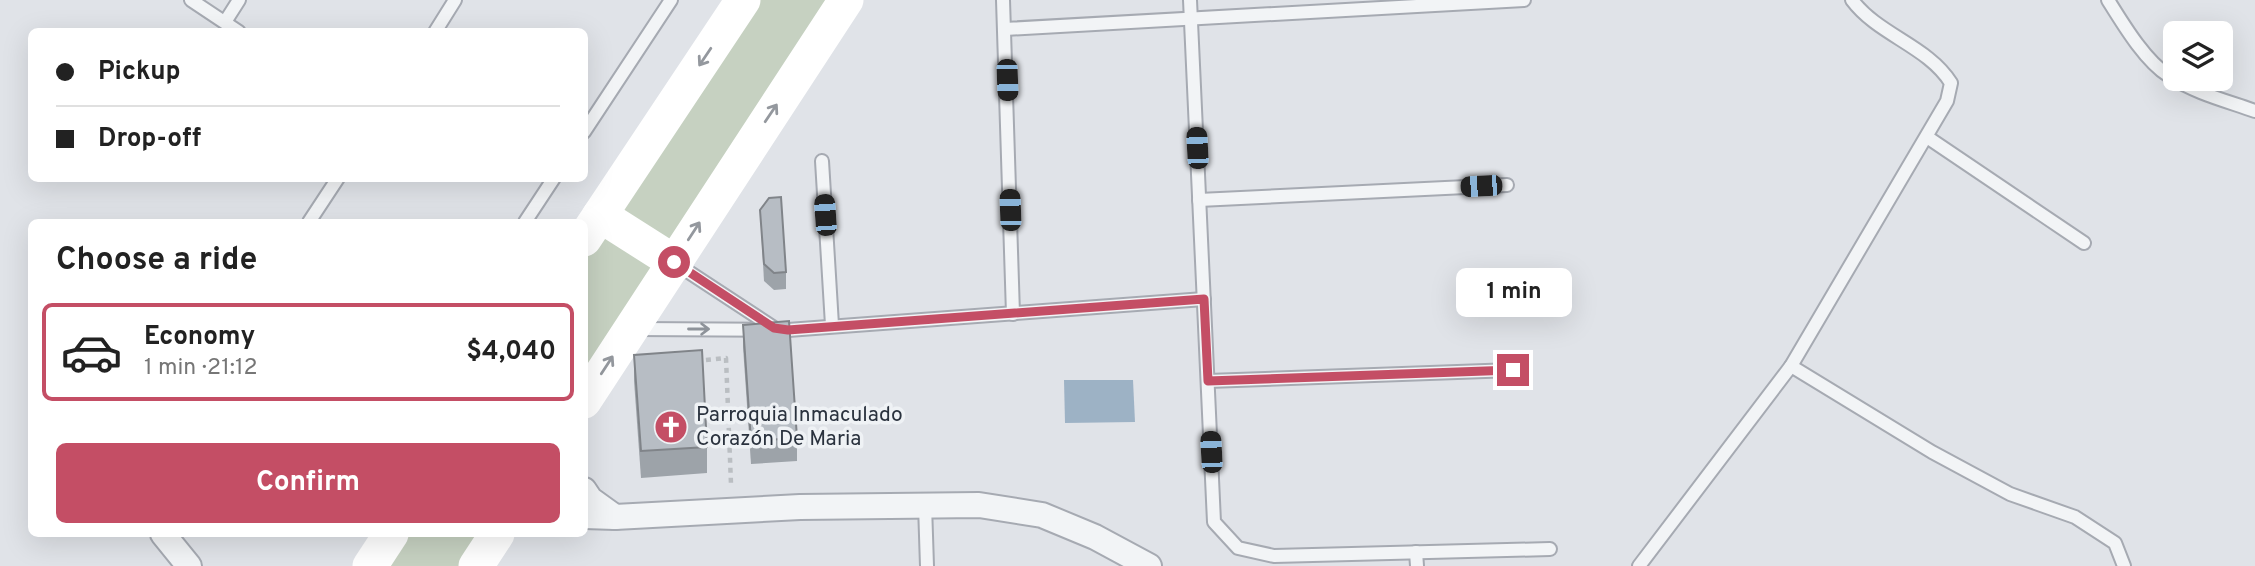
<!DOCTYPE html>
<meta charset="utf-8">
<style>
body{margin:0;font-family:Overpass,sans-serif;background:#f6f6f6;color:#222;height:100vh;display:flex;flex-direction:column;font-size:26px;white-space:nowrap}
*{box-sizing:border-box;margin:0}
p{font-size:23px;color:#767676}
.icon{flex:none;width:38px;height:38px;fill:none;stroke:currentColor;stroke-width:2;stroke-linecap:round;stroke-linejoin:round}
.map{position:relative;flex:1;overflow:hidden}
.side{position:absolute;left:28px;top:219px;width:560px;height:318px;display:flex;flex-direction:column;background:#fff;border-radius:10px;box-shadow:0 7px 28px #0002}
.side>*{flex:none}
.top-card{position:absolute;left:28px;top:28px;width:560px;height:154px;border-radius:10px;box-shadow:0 7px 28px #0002;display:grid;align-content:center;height:154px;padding:0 28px;background:#fff}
.controls{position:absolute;left:2163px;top:21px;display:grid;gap:14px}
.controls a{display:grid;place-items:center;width:70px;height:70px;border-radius:10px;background:#fff;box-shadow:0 7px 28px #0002;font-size:35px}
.end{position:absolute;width:32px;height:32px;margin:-16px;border:9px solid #c44e65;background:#fff;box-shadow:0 0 0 4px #fff}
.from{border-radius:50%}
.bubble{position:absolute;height:49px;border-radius:10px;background:#fff;box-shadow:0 7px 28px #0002;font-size:23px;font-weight:700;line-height:49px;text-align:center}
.car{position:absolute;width:21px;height:42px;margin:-21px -10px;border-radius:9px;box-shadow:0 0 5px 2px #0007;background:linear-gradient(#222 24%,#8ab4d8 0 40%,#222 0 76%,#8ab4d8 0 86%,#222 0)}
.top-card b{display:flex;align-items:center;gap:24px;height:66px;font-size:26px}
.top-card b+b{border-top:2px solid #e0e0e0}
.top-card i{width:18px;height:18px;background:#222}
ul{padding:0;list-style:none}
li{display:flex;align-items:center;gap:21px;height:98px;margin:0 14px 10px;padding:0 14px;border:4px solid #e0e0e0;border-radius:10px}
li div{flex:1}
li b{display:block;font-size:26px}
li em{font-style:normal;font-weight:700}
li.active{border-color:#c44e65}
li>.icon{width:63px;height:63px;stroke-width:1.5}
h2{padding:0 28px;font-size:32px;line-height:84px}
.action{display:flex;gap:14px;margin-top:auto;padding:14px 28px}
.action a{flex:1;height:80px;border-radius:10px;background:#c44e65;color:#fff;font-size:28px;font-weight:700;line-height:80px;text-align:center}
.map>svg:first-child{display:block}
</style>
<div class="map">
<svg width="2255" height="566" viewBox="0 0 2255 566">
<rect width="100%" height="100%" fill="#e0e3e8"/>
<!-- green -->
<g fill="#c6d1c1">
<path d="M743 0H846L585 401V239Z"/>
<path d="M391 534H497L476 566H370Z"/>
</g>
<!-- water -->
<path fill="#9db2c5" d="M1064 380H1133L1135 422 1065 423Z"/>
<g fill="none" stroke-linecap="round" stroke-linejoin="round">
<defs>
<g id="lane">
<path d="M191 0 239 32"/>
<path d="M1003 0 1013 314"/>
<path d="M1190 0 1214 522 1238 548 1274 556 1550 549"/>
<path d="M2108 0C2123 24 2145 61 2169 76 2195 93 2227 101 2255 111"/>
<path d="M225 22 239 0"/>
<path d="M1005 29 1524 0"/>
<path d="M435 32 455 0"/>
<path d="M584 132 671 0"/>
<path d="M1927 137 2084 243"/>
<path d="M822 161 832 325"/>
<path d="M1199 200 1507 185"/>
<path d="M309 222 338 178"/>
<path d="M525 222 554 178"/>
<path d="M675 263 774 328"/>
<path d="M635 329 788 330 1204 299"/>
<path d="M1791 366 1932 452 2010 494 2075 517 2115 543 2124 566"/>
<path d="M1208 381 1513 370"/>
<path d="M925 505 927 566"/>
<path d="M1416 552 1417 566"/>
<path d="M1639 566 1791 366 1947 101 1951 83C1928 46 1878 35 1852 0"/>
</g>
<g id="street">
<path d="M584 490 590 499 615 517"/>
<path d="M584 516 615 517 800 507 979 505 1042 515 1095 537 1149 566"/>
<path d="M163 534 189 566"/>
</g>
</defs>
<!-- lane casing -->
<use href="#lane" stroke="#a6aab2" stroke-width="16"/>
<!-- street casing -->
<use href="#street" stroke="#a6aab2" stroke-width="28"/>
<!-- path -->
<path stroke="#babec2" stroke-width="4.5" stroke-dasharray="5 5" stroke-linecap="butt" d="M696 361 726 358 731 484"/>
<!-- lane -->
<use href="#lane" stroke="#f2f4f6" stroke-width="12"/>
<!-- street -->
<use href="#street" stroke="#f2f4f6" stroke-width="24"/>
<!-- secondary -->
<g stroke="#fff" stroke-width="35">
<path d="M600 215 674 262"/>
<path d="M584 239 743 0"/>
<path d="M584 401 846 0"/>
<path d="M370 566 391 534"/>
<path d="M476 566 497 534"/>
</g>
</g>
<!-- wall -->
<g fill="#9da3a9">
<path d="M760 210 786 272V289L774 290 764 281Z"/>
<path d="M743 325 797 438V461L751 464 743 347Z"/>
<path d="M634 355 707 447V473L641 478 634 381Z"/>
</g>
<!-- building -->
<g fill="#b7bdc4" stroke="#808489" stroke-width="2">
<path d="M781 197 786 272 774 273 764 264 760 210 769 198Z"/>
<path d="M789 321 797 438 751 441 743 325Z"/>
<path d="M702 350 707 447 641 451 634 355Z"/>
</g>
<!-- one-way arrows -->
<defs><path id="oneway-shaft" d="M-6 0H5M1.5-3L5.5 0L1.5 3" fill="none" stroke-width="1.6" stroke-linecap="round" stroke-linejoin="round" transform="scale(1.75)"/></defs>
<g stroke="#94989e">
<use href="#oneway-shaft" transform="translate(705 57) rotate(124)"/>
<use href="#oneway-shaft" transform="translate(771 113) rotate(-56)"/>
<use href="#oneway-shaft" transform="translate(694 231) rotate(-57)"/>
<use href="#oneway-shaft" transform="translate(607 365) rotate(-57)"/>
</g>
<use stroke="#8e939a" href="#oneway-shaft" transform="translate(699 329)"/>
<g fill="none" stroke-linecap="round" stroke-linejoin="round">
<!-- route -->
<path stroke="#c44e65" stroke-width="9" d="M674 262 774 328 788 330 1204 299 1208 381 1513 370"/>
</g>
<!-- icons -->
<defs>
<symbol id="church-disc" viewBox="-11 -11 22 22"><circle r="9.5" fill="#c44e65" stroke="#eff2f5"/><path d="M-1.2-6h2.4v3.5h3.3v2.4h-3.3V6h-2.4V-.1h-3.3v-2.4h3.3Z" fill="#fff"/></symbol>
</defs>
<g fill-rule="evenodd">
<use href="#church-disc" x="652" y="408" width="38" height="38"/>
</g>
<g text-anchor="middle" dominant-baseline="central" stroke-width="7" stroke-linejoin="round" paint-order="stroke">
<!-- poi labels -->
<g font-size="21" fill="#2a323e" stroke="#eff2f5" text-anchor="start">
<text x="696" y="415">Parroquia Inmaculado<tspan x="696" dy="24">Corazón De Maria</tspan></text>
</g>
</g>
</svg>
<div class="controls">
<a><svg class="icon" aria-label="layers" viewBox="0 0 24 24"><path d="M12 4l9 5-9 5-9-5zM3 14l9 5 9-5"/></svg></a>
</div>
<i class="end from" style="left:674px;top:262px"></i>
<i class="end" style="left:1513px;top:370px"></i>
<div class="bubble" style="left:1456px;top:268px;width:116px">1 min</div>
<i class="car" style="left:1007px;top:80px;rotate:178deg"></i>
<i class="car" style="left:1197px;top:148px;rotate:357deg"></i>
<i class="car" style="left:1481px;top:186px;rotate:267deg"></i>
<i class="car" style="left:1010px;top:210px;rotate:358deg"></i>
<i class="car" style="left:825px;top:215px;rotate:356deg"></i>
<i class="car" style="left:1211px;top:452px;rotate:357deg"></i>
<div class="top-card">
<b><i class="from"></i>Pickup</b>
<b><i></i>Drop-off</b>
</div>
<section class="side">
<h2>Choose a ride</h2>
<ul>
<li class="active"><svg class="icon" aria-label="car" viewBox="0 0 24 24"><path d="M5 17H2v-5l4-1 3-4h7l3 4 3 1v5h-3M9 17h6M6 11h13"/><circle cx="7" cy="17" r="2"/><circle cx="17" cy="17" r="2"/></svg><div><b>Economy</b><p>1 min · 21:12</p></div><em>$4,040</em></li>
</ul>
<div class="action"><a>Confirm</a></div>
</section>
</div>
